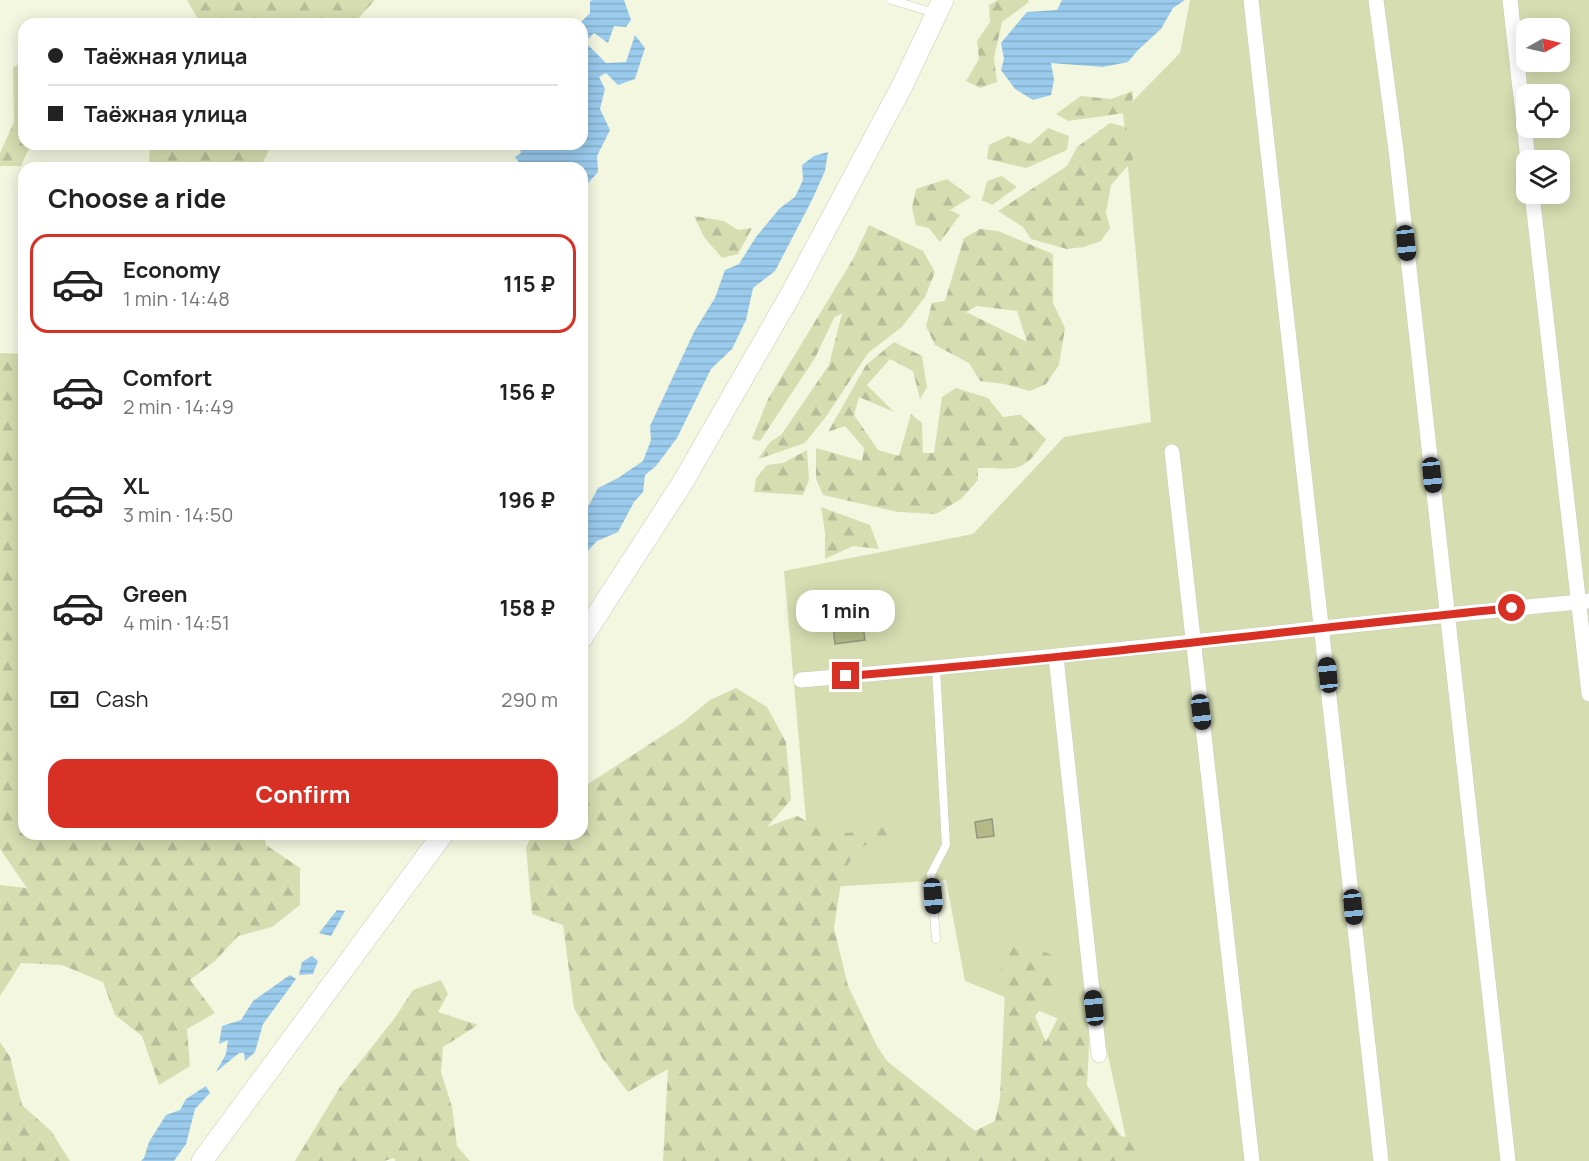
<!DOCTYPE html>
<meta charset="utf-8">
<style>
body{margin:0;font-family:Manrope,sans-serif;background:#f6f6f6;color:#222;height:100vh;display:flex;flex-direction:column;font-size:22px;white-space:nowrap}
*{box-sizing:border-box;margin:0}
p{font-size:20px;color:#767676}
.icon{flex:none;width:33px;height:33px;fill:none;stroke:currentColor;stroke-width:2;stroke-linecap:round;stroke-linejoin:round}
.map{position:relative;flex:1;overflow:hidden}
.side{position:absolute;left:18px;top:162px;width:570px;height:678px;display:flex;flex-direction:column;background:#fff;border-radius:18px;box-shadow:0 3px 15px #0003}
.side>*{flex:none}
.guide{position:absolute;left:18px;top:18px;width:570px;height:132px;border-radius:18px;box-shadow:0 3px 15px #0003;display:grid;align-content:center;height:132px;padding:0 30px;background:#fff}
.needle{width:39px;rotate:82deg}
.buttons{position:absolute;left:1516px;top:18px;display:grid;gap:12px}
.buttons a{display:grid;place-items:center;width:54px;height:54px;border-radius:12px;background:#fff;box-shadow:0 3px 15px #0003;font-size:30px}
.end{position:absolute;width:27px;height:27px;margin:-14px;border:8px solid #d93025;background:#fff;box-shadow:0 0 0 3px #fff}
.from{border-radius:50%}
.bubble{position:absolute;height:42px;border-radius:18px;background:#fff;box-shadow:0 3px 15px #0003;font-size:20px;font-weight:700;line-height:42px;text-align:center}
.car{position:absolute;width:18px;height:36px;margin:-18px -9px;border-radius:8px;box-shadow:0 0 4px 2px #0007;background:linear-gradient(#222 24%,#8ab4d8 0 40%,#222 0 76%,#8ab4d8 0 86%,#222 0)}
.guide b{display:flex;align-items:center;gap:21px;height:57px;font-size:22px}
.guide b+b{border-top:2px solid #e0e0e0}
.guide i{width:15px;height:15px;background:#222}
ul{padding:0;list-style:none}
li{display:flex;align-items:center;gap:18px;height:99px;margin:0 12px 9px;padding:0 18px;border:3px solid transparent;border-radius:18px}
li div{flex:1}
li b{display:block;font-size:22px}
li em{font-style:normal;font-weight:700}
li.current{border-color:#d93025}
li>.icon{width:54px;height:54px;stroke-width:1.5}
h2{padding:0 30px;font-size:27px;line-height:72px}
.pay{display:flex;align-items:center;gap:15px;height:66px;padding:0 30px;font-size:22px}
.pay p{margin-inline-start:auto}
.cta{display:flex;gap:12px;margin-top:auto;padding:12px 30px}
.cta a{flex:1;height:69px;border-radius:18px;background:#d93025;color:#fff;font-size:24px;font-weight:700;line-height:69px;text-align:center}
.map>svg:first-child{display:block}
</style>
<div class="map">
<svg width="1589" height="1161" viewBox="0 0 1589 1161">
<defs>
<pattern id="forest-firs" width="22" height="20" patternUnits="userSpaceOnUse" patternTransform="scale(1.5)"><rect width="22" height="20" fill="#d6ddb1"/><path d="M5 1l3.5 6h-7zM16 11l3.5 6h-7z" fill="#b7bd98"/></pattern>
<pattern id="water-rules" width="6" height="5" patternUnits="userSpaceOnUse" patternTransform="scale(1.5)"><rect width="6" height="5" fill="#9acaec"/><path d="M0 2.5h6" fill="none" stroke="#84adca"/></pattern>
</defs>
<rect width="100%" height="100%" fill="#f3f7e0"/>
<!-- green -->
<path fill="#d6ddb1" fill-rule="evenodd" d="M1190 0H1589V1161H1131L1104 1037 965 981 946 880 812 888 784 571 973 534 1064 437 1151 422 1123 111 1180 53ZM1527 28H1560V62H1527ZM1527 94H1560V128H1527ZM1527 160H1560V194H1527Z"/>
<!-- forest -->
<g fill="url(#forest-firs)" fill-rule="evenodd">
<path d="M187 0H375L353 24H201Z"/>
<path d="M998 0H1028L1029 2 1002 22 994 58 997 82 980 88 966 81 979 59 977 41 990 22 989 5Z"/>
<path d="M24 62V144H31L21 166H0V153L14 122 13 67Z"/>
<path d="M1133 91 1132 112 1068 121 1056 114 1081 96 1111 99Z"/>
<path d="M1110 123 1126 127 1133 160 1111 185 1106 213 1110 228 1101 241 1084 247 1067 249 1031 239 1023 227 998 211 1067 166 1077 147Z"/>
<path d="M1048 128 1069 136 1067 150 1026 168 987 159 989 145 1008 136 1030 144Z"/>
<path d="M150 144H272L260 168H149Z"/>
<path d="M1002 176 1017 187 992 205 982 200 987 181Z"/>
<path d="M947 179 971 197 950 210 960 215 940 242 929 228 916 225 912 208 916 189Z"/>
<path d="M694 216 724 221 738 230 752 228 738 254 722 258 704 237Z"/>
<path d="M869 225 923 251 935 272 925 297 902 327 868 353 828 414 805 443 758 459 770 442 781 435 829 365 842 313 834 318 815 358 760 441 752 439 768 399 853 259Z"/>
<path d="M980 229 998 231 1053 254V303L1065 328 1059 365 1046 384 1030 391 1004 384 980 381 969 363 935 345 926 326 932 303 945 301 964 238ZM977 306 1017 311 1027 342 966 312Z"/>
<path d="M894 342 922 356 927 387 920 399 913 371 890 359 867 385 894 412 859 397 854 415 878 450 899 456 911 414 922 423 923 453H934L942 397 956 388 988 398 1003 417 1021 415 1046 439C1022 475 1018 468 978 468V480L961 499 936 514 898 512 823 495 816 479V448L862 461 864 448 845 426 828 432 866 365Z"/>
<path d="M0 353 24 354V834H264L266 845 300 868V905L272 927 238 936 216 960 190 980 215 1013 187 1029 190 1066 159 1085 142 1036 115 1015 103 982 62 965 21 963 0 996V885L27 888 0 849Z"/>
<path d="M807 450 809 480 803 495 754 492 756 478 767 465 783 463Z"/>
<path d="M821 507 870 525 879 549 853 546 825 559V532Z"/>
<path d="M736 688 767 707 786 742 791 800 767 827 797 816 823 830 848 833 919 821 857 849 842 875 834 928 848 986 877 1046 887 1061 975 1131 995 1121 1000 1098 1005 991 997 944 1029 946 1057 957V989L1035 1016 1046 1042 1058 1017 1090 1028 1087 1085 1121 1136 1146 1140 1143 1161H663L668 1069 628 1092 603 1059 574 1008 563 925 532 914 526 847 533 834H582V788L682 723 710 700Z"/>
<path d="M441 980 448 994 438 1012 478 1025 443 1047 441 1072 452 1107 457 1146 470 1161H395V1158L384 1161H295L340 1087 394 1019 413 990Z"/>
<path d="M0 1042 10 1057 22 1105 51 1131 70 1161H0Z"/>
</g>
<!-- water -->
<g fill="url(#water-rules)">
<path d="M593 0H624L631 20 626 27 614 26 608 43 594 33 585 42 606 63 626 62 635 35 645 48 635 79 618 85 606 73 599 77 605 89 600 109 610 130 597 156 598 172 582 190V168H523L515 157 521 153 519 144H582V24H579L590 13V1Z"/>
<path d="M1062 0H1185L1173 8 1161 29 1138 50 1128 62 1103 67 1051 63 1054 80 1051 95 1033 100 1015 89 1001 70 1004 59 1001 43 1027 12 1057 10Z"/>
<path d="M828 152 825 171 812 200 775 271 753 288 746 320 732 349 711 369 677 438 656 466 645 475 643 492 634 502 618 532 597 541 582 557V518L598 488 618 478 643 461 651 440 650 426 694 332 715 298 725 270 739 264 756 237 780 208 795 197 803 180 802 165 814 156Z"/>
<path d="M337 910 345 911 331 936 319 933Z"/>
<path d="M312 956 318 961 313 974 299 975 302 962Z"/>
<path d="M290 975 296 979 263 1024 255 1052 245 1061 244 1053H239L216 1072 226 1054 228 1040 219 1044 222 1026 241 1020 253 1001Z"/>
<path d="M206 1086 210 1093 195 1109 186 1144 174 1161H141L144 1158 149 1142 166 1115 180 1110 186 1099Z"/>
</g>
<!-- building -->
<g fill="#b3ba87" stroke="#939781" stroke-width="1.5">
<path d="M861 612 865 640 835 644 832 616Z"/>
<path d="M992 819 994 836 977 838 975 822Z"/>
</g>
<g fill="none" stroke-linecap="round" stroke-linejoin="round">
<defs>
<g id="lane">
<path d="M891 0 935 13"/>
<path d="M936 939 931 874 946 845 936 669"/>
</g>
<g id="street">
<path d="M1251 0 1381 1161"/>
<path d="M1376 0 1396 150 1508 1161"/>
<path d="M1510 0 1528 160"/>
<path d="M1532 194 1589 694"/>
<path d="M1172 452 1252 1161"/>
<path d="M1056 657 1099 1055"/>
<path d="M801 680C1064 658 1326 626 1589 601"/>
</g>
<g id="secondary">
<path d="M582 638 683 482 791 294 902 86 943 0"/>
<path d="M202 1161 443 834"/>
</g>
</defs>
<!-- lane casing -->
<use href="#lane" stroke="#c7cbb4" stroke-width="9"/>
<!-- street casing -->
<use href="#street" stroke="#c7cbb4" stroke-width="16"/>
<!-- secondary casing -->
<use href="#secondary" stroke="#c7cbb4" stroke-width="22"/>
<!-- lane -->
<use href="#lane" stroke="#fff" stroke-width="8"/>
<!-- street -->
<use href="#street" stroke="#fff" stroke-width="15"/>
<!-- secondary -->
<use href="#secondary" stroke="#fff" stroke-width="21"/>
</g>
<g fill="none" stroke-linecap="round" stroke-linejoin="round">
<!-- route -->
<path stroke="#d93025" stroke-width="8" d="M846 676C1069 659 1290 630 1512 608"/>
</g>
</svg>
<div class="buttons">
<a><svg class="needle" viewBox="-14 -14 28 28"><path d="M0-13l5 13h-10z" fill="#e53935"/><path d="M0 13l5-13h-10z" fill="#767676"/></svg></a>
<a><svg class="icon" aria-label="locate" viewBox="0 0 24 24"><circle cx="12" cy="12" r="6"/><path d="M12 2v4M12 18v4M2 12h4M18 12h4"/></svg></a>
<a><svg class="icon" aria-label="layers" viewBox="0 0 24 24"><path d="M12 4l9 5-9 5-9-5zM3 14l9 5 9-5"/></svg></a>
</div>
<i class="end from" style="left:1512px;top:608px"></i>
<i class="end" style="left:846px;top:676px"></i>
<div class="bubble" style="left:796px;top:590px;width:99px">1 min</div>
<i class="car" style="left:1406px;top:243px;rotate:174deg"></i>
<i class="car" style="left:1432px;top:475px;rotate:174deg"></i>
<i class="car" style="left:1328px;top:675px;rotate:354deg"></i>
<i class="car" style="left:1201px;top:712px;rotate:173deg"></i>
<i class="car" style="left:933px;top:896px;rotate:176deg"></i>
<i class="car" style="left:1353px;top:907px;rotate:174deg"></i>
<i class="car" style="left:1094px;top:1008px;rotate:354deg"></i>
<div class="guide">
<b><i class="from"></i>Таёжная улица</b>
<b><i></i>Таёжная улица</b>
</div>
<section class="side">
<h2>Choose a ride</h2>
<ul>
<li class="current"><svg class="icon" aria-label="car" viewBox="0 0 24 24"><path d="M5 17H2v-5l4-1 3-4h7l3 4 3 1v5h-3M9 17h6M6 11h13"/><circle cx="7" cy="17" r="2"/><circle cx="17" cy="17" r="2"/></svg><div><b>Economy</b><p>1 min · 14:48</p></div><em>115 ₽</em></li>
<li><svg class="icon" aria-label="car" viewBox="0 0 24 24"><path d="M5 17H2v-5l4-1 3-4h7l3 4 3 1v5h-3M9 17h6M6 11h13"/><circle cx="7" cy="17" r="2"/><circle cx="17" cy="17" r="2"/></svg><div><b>Comfort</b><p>2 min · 14:49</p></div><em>156 ₽</em></li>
<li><svg class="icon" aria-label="car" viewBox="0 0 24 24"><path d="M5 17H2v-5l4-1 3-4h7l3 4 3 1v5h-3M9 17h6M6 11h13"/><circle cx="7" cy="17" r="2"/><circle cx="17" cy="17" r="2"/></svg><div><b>XL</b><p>3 min · 14:50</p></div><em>196 ₽</em></li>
<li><svg class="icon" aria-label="car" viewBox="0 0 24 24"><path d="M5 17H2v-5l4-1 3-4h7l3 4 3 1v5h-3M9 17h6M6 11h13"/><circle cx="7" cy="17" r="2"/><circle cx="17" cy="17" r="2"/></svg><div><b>Green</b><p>4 min · 14:51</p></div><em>158 ₽</em></li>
</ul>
<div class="pay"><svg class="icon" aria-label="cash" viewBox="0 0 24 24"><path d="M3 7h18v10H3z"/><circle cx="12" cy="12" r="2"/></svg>Cash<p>290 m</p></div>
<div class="cta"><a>Confirm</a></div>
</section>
</div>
